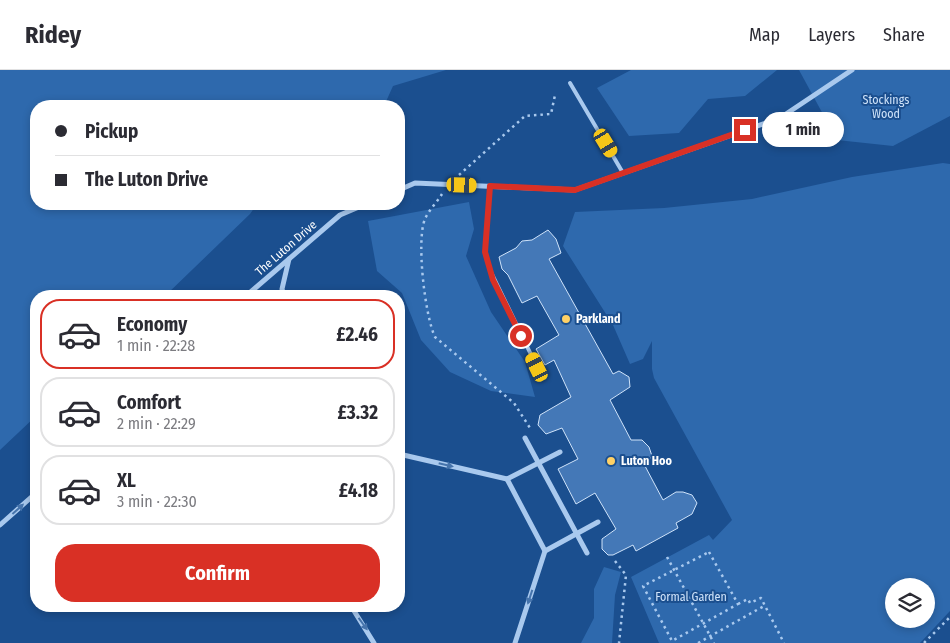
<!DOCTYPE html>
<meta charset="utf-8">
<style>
body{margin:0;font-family:"Fira Sans Condensed",sans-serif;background:#f2f2f3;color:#2b2b33;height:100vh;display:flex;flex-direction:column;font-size:19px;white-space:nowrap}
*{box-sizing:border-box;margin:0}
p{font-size:16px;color:#7c7c81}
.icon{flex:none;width:28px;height:28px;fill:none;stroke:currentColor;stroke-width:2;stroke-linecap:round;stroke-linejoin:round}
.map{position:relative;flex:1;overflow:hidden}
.drawer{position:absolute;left:30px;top:220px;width:375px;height:322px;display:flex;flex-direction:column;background:#fff;border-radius:20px;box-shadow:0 2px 8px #0003}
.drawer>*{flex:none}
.hud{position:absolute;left:30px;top:30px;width:375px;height:110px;border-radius:20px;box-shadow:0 2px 8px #0003;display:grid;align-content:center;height:110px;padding:0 25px;background:#fff}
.controls{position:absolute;left:885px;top:508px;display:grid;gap:10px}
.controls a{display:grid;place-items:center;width:50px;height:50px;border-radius:50%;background:#fff;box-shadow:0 2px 8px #0003;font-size:25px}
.end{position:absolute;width:22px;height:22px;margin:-11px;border:6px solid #d93025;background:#fff;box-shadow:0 0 0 2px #fff}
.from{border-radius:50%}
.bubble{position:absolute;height:35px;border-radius:18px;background:#fff;box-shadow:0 2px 8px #0003;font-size:16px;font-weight:700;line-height:35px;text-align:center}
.car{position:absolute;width:15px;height:30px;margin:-15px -8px;border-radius:6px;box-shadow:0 0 4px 1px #0007;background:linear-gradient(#f5c518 24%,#345 0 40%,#f5c518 0 76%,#345 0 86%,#f5c518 0)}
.hud b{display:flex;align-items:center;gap:18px;height:48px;font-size:19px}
.hud b+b{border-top:1px solid #e1e1e2}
.hud i{width:12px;height:12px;background:#2b2b33}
ul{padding:9px 0 0;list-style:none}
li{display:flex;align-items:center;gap:15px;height:70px;margin:0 10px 8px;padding:0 15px;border:2px solid #e1e1e2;border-radius:20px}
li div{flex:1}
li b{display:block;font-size:19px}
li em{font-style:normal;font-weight:700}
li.current{border-color:#d93025}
li>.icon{width:45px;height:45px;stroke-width:1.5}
.action{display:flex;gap:10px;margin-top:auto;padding:10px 25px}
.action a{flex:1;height:58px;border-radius:20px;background:#d93025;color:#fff;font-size:20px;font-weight:700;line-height:58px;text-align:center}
header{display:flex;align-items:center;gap:30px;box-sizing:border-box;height:70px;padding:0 25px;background:#fff;border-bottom:1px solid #e1e1e2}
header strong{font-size:24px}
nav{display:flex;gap:28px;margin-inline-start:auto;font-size:18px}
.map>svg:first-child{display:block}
</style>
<header>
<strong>Ridey</strong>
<nav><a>Map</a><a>Layers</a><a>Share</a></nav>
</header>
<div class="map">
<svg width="950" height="573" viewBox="0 0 950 573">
<rect width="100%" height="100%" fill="#1b4f8f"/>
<!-- green -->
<g fill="#2e69ad" fill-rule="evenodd">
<path d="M0 0H446L393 16 384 36H36V134H257L250 144 165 226H36V346L0 380Z"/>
<path d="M631 0H777L745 26 708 29 679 63 629 66 597 18Z"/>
<path d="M799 0H950V46L893 76 837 70Z"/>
<path d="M943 93 950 94V541L920 573H659L631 507 709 465 713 470 732 450 654 308 652 299V271L643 289 630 294 613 255 563 176 575 142 664 138 752 129 852 107ZM894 516H926V549H894Z"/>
<path d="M469 132 474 159 466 186 491 242 525 292 535 327 491 321 450 302 421 270 402 223 377 201 368 151Z"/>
<path d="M604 497 621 502 615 525 612 573H581L594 548V519Z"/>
</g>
<!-- building -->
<path fill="#4478b7" stroke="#cfe3fa" d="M548 160 556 169 561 183 549 189 613 304 619 301 629 307 630 317 610 330 631 370H642L649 377 652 386 645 396 663 430 676 422H683L692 425 697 433 692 444 676 453 678 458 636 481 633 475 613 485H608L602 479V469L616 459 595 423 576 434 558 399 578 389 562 358 546 364 538 355 540 345 571 327 554 290 545 295 536 279 559 265 537 226 522 233 508 205 502 199 499 187 516 178 522 171 532 170Z"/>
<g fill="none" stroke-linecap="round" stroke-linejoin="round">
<!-- path -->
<g stroke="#a9c9ee" stroke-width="2.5" stroke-dasharray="2.5 4" stroke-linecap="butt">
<path d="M459 105 525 46 551 44 555 25"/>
<path d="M442 124C437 132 429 140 425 149 416 170 425 246 435 267L514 333 530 358"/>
<path d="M709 482 738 534 672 571 643 516Z"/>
<path d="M667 487 714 573"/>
<path d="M615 491 626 505 619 573"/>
<path d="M738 534 748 529 750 533 761 528 784 573"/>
<path d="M698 573 764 536"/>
<path d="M924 573 950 547"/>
</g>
<!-- service -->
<g stroke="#a9c9ee" stroke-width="4">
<path d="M570 13 623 103"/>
<path d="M490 116 485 182 490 200 537 297"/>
</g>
<!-- minor -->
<g stroke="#a9c9ee" stroke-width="5">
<path d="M399 120 415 113 575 120 780 48 852 0"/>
<path d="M246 226 340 145 366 134"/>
<path d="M284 226 282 219 289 189"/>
<path d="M525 368 587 483"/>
<path d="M399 384 507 409 560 382"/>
<path d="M507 409 545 481"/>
<path d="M0 455 36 423"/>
<path d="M351 536 374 573"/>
<path d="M515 573 545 481 598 452"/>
</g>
</g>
<!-- one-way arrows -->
<defs><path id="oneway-solid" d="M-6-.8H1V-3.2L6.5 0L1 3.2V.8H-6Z" transform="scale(1.25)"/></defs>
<g fill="#4674ac">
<use href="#oneway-solid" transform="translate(446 395) rotate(13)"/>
<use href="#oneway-solid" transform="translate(18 439) rotate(-42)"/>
<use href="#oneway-solid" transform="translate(530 527) rotate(108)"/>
<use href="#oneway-solid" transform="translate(363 554) rotate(54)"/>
</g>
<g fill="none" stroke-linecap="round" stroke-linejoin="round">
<!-- route -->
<path stroke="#d93025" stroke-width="6" d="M521 266 493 210 485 182 490 116 575 120 745 60"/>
</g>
<!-- markers -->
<g fill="#ffd166" stroke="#1b4f8f" stroke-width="2">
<circle cx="566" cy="249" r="5"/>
<circle cx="611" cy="391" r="5"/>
</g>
<g text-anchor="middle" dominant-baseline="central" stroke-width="4" stroke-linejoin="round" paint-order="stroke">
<!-- park labels -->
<g font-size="12" fill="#cfe3fa" stroke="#1b4f8f">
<text x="886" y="30">Stockings<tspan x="886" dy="14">Wood</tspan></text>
<text x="691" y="527">Formal Garden</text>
</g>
<!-- street labels -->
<g font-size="12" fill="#fff" stroke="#1b4f8f">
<text transform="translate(286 178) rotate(-41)">The Luton Drive</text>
</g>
<!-- poi labels -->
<g font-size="12" font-weight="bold" fill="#fff" stroke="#1b4f8f" text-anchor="start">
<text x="576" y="249">Parkland</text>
<text x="621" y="391">Luton Hoo</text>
</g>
</g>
</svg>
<div class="controls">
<a><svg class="icon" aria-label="layers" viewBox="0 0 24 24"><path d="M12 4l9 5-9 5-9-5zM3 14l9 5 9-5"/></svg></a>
</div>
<i class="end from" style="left:521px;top:266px"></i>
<i class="end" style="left:745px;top:60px"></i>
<div class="bubble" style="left:762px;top:42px;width:82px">1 min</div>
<i class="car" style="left:606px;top:73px;rotate:149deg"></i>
<i class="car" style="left:462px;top:115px;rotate:92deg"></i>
<i class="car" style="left:537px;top:297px;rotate:334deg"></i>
<div class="hud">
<b><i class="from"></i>Pickup</b>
<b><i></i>The Luton Drive</b>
</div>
<section class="drawer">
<ul>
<li class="current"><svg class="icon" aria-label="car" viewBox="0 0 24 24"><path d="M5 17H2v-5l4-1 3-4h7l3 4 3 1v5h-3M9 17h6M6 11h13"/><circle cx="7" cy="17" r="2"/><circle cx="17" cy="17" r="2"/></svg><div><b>Economy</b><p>1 min · 22:28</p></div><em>£2.46</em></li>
<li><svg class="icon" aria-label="car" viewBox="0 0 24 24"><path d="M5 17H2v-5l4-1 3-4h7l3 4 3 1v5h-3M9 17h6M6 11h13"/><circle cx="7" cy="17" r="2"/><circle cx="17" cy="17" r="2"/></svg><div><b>Comfort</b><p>2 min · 22:29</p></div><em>£3.32</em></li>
<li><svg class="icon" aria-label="car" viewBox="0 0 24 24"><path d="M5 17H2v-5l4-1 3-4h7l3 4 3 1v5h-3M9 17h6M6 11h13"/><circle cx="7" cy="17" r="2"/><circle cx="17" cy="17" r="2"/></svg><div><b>XL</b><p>3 min · 22:30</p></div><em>£4.18</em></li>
</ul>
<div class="action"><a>Confirm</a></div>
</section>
</div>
